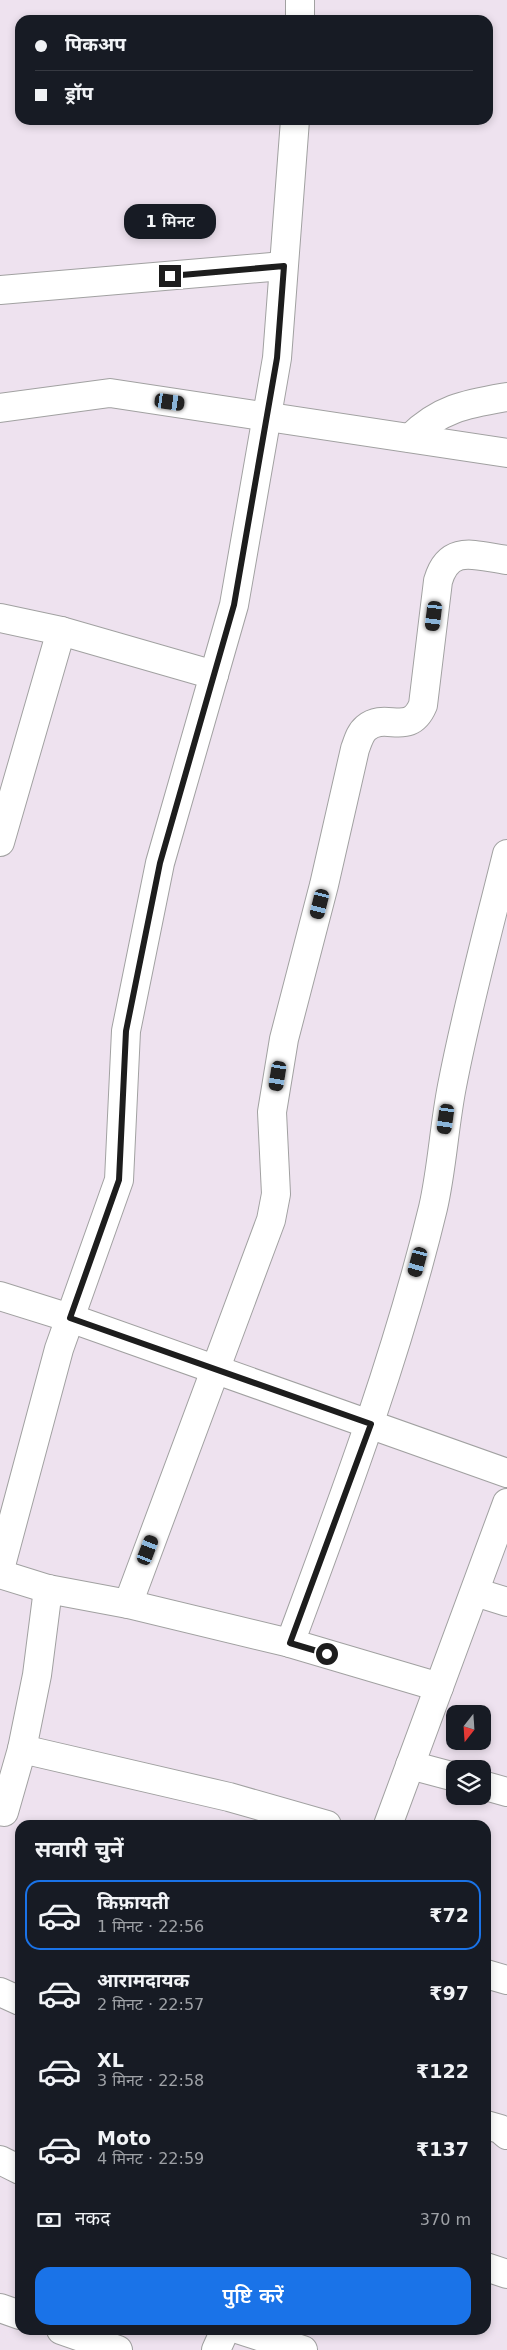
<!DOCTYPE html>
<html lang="hi">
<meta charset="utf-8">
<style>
body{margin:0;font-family:"DejaVu Sans","Noto Sans Devanagari",sans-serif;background:#20242c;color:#f1f3f6;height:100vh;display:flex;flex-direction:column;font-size:19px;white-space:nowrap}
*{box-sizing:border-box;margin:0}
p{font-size:16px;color:#9ea1a6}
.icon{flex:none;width:28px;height:28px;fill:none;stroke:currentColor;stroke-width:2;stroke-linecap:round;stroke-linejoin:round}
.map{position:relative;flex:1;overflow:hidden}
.details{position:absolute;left:15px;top:1820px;width:476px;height:515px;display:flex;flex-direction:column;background:#171b24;border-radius:15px;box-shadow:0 2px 8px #0003}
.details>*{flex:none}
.hud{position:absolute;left:15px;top:15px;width:478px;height:110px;border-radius:15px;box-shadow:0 2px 8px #0003;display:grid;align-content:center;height:110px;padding:0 20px;background:#171b24}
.needle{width:32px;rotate:197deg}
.fabs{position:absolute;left:446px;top:1705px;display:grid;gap:10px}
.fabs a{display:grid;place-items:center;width:45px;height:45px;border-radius:10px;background:#171b24;box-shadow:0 2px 8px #0003;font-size:25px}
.end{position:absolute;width:22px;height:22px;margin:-11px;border:6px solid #1d1d1d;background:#fff;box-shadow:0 0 0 2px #fff}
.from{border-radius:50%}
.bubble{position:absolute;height:35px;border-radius:15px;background:#171b24;box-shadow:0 2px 8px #0003;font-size:16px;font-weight:600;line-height:35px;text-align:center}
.car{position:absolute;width:15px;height:30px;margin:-15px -8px;border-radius:6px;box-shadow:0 0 4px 1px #0007;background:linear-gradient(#222 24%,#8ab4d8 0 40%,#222 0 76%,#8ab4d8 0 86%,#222 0)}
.hud b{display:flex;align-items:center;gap:18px;height:48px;font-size:19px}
.hud b+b{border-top:1px solid #363941}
.hud i{width:12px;height:12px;background:#f1f3f6}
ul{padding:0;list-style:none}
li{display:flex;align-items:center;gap:15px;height:70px;margin:0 10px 8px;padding:0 10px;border:2px solid transparent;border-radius:15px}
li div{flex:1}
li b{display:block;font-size:19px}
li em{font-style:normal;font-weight:600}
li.selected{border-color:#1a73e8}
li>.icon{width:45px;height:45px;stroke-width:1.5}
h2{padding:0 20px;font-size:22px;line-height:60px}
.pay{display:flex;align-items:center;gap:12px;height:55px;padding:0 20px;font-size:19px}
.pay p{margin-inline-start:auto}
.button{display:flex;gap:10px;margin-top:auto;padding:10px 20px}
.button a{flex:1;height:58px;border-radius:15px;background:#1a73e8;color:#fff;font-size:20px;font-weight:600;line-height:58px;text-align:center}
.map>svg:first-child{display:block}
</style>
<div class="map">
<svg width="507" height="2350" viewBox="0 0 507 2350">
<rect width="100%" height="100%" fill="#eee2ef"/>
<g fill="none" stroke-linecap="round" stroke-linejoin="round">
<defs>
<g id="minor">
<path d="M300 0V20"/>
<path d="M0 290 283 266"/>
<path d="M0 408 110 393 507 453"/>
<path d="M410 438C440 408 467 404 507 397"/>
<path d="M0 618 61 631 214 675"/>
<path d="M0 842 61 631"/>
<path d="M0 1296 70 1318 507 1473"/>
<path d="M0 1569 59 1349 119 1180 126 1031 160 863 234 605 277 358 295 120"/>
<path d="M0 1574 48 1589 128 1604 290 1643"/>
<path d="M475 1592 507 1602"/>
<path d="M128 1604 271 1220 276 1194 272 1112 284 1039 324 885 355 749C358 741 360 733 366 728 386 711 409 738 423 705L438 581C449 543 476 556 507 560"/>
<path d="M439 1687 290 1643C343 1500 397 1357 433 1208 442 1169 444 1127 452 1086 467 1008 488 931 507 854"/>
<path d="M22 1749 229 1797 327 1825"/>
<path d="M410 1765 455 1777"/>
<path d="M482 1785 507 1792"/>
<path d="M0 1811 4 1812 22 1749 37 1675 48 1589"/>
<path d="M388 1825 507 1503"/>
<path d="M486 1974 507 1980"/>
<path d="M0 1992 20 2001"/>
<path d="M486 2125 500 2129 507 2135"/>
<path d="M0 2160 20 2170"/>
<path d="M486 2267 507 2274"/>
<path d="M0 2308 20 2315"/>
<path d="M61 2330 118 2350"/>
<path d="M240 2330 303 2350"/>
<path d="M216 2350 225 2330"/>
</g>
</defs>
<!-- minor casing -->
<use href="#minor" stroke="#a1a1a1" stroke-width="30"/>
<!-- minor -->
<use href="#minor" stroke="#fff" stroke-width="28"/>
</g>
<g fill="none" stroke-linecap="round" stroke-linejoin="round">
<!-- route -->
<path stroke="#1d1d1d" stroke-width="6" d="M170 276 284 266 277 358 234 605 160 863 126 1031 119 1180 70 1318 371 1424 290 1643 327 1654"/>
</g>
</svg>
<div class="fabs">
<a><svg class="needle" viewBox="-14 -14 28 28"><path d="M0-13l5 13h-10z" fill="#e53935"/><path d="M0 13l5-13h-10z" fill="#9ea1a6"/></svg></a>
<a><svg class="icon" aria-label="layers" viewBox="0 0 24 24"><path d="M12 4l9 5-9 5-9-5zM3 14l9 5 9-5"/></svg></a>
</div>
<i class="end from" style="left:327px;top:1654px"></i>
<i class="end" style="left:170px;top:276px"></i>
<div class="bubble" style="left:124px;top:204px;width:92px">1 मिनट</div>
<i class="car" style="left:170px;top:402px;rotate:98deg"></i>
<i class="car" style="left:434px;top:616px;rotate:187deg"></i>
<i class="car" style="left:320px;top:904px;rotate:194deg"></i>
<i class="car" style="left:278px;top:1076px;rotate:189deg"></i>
<i class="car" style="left:446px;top:1119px;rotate:188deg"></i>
<i class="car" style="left:418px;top:1262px;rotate:195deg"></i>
<i class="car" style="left:148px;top:1550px;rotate:21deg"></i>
<div class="hud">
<b><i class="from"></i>पिकअप</b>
<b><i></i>ड्रॉप</b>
</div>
<section class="details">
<h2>सवारी चुनें</h2>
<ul>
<li class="selected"><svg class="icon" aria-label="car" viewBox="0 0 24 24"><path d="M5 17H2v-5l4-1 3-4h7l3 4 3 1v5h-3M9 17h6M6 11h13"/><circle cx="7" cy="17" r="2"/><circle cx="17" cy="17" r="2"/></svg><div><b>किफ़ायती</b><p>1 मिनट · 22:56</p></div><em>₹72</em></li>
<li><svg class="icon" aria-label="car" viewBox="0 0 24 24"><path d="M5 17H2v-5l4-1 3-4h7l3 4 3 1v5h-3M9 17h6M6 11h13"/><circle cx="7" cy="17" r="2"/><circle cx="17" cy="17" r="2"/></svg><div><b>आरामदायक</b><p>2 मिनट · 22:57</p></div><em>₹97</em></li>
<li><svg class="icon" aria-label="car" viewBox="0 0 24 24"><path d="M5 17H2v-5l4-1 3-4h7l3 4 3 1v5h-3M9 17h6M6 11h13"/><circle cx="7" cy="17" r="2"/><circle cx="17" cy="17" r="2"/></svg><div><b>XL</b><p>3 मिनट · 22:58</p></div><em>₹122</em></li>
<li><svg class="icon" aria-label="car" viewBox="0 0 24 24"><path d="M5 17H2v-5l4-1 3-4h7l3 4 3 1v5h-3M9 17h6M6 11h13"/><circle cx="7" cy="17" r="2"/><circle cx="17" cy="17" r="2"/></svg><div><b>Moto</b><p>4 मिनट · 22:59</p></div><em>₹137</em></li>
</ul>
<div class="pay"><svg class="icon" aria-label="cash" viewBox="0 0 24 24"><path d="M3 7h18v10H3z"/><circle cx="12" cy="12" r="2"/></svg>नकद<p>370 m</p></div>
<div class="button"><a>पुष्टि करें</a></div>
</section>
</div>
